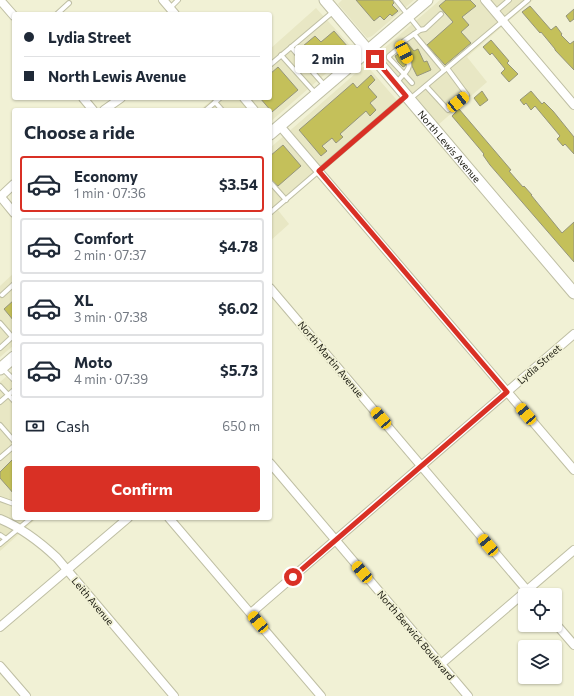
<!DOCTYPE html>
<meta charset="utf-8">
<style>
body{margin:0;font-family:Commissioner,sans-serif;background:#f6f6f7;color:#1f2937;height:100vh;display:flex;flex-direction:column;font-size:15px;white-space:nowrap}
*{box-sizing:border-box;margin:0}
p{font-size:13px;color:#747a83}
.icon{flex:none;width:22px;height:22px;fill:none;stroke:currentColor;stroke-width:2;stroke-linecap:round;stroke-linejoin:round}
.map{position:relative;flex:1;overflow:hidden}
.panel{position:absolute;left:12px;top:108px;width:260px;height:412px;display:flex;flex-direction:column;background:#fff;border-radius:4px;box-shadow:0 1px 3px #0004}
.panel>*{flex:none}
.guide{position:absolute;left:12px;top:12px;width:260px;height:88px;border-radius:4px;box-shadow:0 1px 3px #0004;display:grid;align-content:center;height:88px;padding:0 12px;background:#fff}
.fabs{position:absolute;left:518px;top:588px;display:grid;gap:8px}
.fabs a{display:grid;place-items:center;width:44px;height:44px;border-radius:4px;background:#fff;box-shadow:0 1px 3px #0004;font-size:20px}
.end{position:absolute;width:18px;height:18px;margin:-9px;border:5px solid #d93025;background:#fff;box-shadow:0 0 0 2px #fff}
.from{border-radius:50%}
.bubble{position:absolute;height:28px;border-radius:4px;background:#fff;box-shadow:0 1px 3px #0004;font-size:13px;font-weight:700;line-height:28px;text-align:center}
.car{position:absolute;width:12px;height:24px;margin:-12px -6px;border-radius:5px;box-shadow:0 0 3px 1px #0007;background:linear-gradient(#f5c518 24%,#345 0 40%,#f5c518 0 76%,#345 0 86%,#f5c518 0)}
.guide b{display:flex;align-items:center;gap:14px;height:38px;font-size:15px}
.guide b+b{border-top:1px solid #e0e1e3}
.guide i{width:10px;height:10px;background:#1f2937}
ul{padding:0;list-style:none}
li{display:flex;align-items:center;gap:12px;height:56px;margin:0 8px 6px;padding:0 4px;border:2px solid #e0e1e3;border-radius:4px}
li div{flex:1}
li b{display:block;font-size:15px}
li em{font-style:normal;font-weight:700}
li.selected{border-color:#d93025}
li>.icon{width:36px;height:36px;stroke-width:1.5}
h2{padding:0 12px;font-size:18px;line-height:48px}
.pay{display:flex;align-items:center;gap:10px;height:44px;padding:0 12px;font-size:15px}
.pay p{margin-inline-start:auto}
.action{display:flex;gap:8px;margin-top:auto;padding:8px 12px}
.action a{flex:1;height:46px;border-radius:4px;background:#d93025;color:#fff;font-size:16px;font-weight:700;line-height:46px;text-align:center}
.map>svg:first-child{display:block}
</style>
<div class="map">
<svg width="574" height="696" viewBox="0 0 574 696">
<rect width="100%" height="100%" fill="#f1f1d5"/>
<!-- built -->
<g fill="#e8e7c4">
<path d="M342 0H414L372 36 367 38 338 4Z"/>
<path d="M440 0H533L467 57 487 82 438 125 381 55V51Z"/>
<path d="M316 8 348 43 351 50 347 55 270 122V110H200L214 98H270V49Z"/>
<path d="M363 67H368L401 105 277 209 289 224 270 241V148Z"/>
<path d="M14 273V345L0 357V286Z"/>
<path d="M14 370V518H37L0 551V382Z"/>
</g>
<!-- building -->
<g fill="#c4c05a" stroke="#95957b">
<path d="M356 0H393L394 3 392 5 398 11 392 16 390 14 384 20 380 16 374 21Z"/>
<path d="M446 0H470L476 6 462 17 469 25 461 32 471 43 445 65 427 45 453 22 439 6Z"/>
<path d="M530 6 551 30 556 26 562 34 561 35 570 44 574 41V70L555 50V49L541 32 540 33 522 12Z"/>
<path d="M574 9V19L570 22 566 16Z"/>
<path d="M334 31 348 47 322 68 303 46 315 36 321 42Z"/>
<path d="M491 40 509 61 507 63 518 74 509 82 501 73 505 69 492 53 490 55 483 47Z"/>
<path d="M407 43 414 51 418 49 424 62 427 61 431 70 417 76 412 66 411 56 404 47V44Z"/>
<path d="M400 53 406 63 405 66 403 67 398 62 395 56Z"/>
<path d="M278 67 298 90 272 112 260 98H270V74Z"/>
<path d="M371 75 375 80 368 87 377 97 370 103 376 110 370 116 366 111 340 134 343 137 336 143 332 138 322 146 327 151 321 156 299 130 353 83 357 88Z"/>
<path d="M482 91 488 100 480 106 474 98Z"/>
<path d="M531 91 542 104 544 102 553 111 574 137V154L565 144 563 146 557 139 560 136 535 106 531 110 526 103 524 105 520 100Z"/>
<path d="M459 109 511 170 509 171 523 187 524 186 532 195H531L562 233 574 222V262L490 165 483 155 484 154 452 116Z"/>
<path d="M283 145 301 166 278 186 270 179V156Z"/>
<path d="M14 300V321L4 309Z"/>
<path d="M14 458V494L0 478V472Z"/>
</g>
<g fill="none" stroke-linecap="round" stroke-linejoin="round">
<defs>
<g id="service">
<path d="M396 0 420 30 404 41"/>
<path d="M170 8 178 0"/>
<path d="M495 12 509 0"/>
<path d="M57 14 69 3"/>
<path d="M420 30 425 29 441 14"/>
<path d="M414 34 444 70"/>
<path d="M291 47 325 86"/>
<path d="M399 47C403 51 410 59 409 65 409 68 406 72 404 74L412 83"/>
<path d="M281 55 316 94"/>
<path d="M270 65 334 11"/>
<path d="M396 83 404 74 389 58V56L400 47V44"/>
<path d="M426 86 448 110 467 95 447 68"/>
<path d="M410 99 528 0"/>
<path d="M215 102 222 110"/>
<path d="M206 110 220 98"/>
<path d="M270 182 286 200"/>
<path d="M270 213 406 96"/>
<path d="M2 295 14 284"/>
<path d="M0 323 14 339"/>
<path d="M0 348 12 337"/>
<path d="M3 369 14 380"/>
<path d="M0 386 14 401"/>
<path d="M0 402 14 390"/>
<path d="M0 425 14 441"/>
<path d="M0 458 14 446"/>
<path d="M0 499 14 504"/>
<path d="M0 535 6 539"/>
<path d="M0 544 30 519 29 518"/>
</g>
<g id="minor">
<path d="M0 0 14 16"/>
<path d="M163 0 175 14"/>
<path d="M485 0 574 105"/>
<path d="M83 98 93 110"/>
<path d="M244 98 254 110"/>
<path d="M104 110 121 98"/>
<path d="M280 126 574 470"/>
<path d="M0 196 14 213"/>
<path d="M0 197 14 184"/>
<path d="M270 288 531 595"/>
<path d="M270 463 468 696"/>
<path d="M169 518 321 696"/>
<path d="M0 519C22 528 40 542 57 558L174 696"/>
<path d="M251 613 574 334"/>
<path d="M555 623 574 645"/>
<path d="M0 627 128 518"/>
<path d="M441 664 574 550"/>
<path d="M0 666 26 696"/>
</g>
<g id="secondary">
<path id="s1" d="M325 0 574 293"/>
<path d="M270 134 427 0"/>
<path d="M0 369 14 357"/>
</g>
</defs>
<!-- service casing -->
<use href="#service" stroke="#bfbfa4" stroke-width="6"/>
<!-- minor casing -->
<use href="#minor" stroke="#bfbfa4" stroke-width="10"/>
<!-- secondary casing -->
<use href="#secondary" stroke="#bfbfa4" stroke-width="13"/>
<!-- service -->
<use href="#service" stroke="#fff" stroke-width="4"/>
<!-- minor -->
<use href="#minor" stroke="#fff" stroke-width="8"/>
<!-- secondary -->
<use href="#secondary" stroke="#fff" stroke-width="11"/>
</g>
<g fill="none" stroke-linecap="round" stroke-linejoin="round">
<!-- route -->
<path stroke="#d93025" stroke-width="5" d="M293 577 507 392 319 171 406 96 375 59"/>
</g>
<g text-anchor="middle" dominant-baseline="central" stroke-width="3.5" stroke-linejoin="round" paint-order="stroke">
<!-- street labels -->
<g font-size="10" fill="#1a1a10" stroke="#f1f1d5">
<text stroke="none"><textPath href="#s1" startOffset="192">North Lewis Avenue</textPath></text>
<text transform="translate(331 359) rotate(50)">North Martin Avenue</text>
<text transform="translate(539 364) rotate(-41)">Lydia Street</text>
<text transform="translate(93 601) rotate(50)">Leith Avenue</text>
<text transform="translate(416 635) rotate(50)">North Berwick Boulevard</text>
</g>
</g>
</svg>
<div class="fabs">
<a><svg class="icon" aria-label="locate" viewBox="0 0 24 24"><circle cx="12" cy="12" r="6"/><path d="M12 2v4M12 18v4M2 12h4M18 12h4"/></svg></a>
<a><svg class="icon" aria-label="layers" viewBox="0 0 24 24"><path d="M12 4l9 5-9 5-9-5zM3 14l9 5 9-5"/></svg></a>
</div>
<i class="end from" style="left:293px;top:577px"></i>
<i class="end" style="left:375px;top:59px"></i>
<div class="bubble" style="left:295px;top:45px;width:66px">2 min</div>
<i class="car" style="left:404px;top:52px;rotate:153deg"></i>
<i class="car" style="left:458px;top:102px;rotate:51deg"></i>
<i class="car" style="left:526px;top:414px;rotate:320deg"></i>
<i class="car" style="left:381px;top:418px;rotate:320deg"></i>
<i class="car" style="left:488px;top:545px;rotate:320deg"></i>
<i class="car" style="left:362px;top:572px;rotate:320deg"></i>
<i class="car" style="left:258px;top:622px;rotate:320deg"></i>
<div class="guide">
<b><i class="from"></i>Lydia Street</b>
<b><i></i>North Lewis Avenue</b>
</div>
<section class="panel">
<h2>Choose a ride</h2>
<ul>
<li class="selected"><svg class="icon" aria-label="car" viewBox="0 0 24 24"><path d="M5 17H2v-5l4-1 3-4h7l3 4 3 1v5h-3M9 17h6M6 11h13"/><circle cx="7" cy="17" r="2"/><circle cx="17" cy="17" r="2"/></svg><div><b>Economy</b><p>1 min · 07:36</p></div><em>$3.54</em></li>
<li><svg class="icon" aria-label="car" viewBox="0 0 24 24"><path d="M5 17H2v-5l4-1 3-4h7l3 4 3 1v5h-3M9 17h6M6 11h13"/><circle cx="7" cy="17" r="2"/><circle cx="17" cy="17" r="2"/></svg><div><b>Comfort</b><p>2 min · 07:37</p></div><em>$4.78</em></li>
<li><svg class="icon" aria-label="car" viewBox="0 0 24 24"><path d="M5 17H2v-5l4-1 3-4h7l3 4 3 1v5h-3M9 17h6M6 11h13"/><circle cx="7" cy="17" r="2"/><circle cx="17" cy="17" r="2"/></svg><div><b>XL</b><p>3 min · 07:38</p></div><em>$6.02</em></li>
<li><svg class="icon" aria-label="car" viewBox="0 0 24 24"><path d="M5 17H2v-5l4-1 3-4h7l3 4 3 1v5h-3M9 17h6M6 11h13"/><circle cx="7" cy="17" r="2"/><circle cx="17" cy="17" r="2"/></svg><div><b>Moto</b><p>4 min · 07:39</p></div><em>$5.73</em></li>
</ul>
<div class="pay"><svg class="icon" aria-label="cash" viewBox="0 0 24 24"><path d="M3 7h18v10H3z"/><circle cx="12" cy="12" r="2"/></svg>Cash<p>650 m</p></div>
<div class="action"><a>Confirm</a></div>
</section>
</div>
